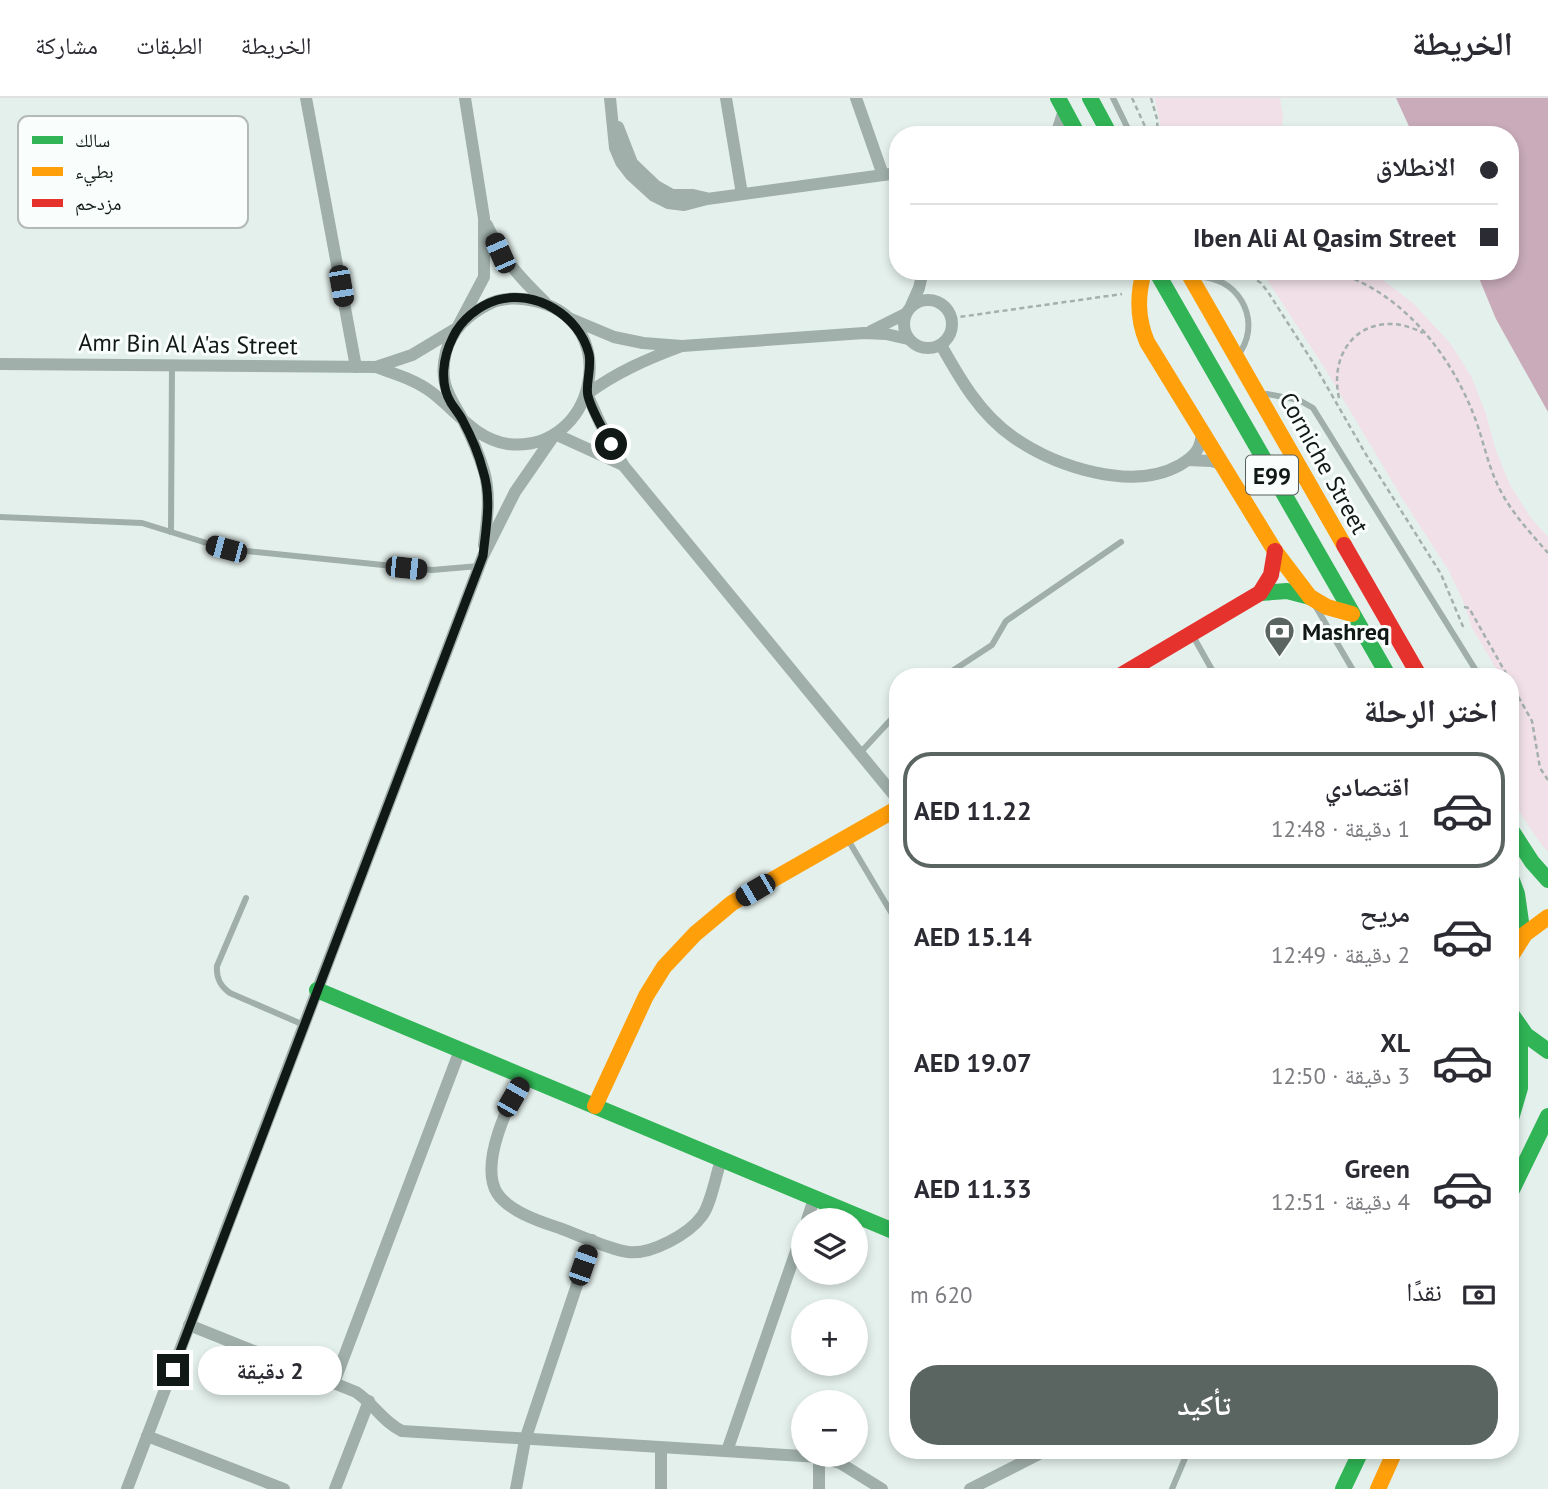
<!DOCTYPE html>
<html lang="ar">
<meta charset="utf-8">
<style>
body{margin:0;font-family:"PT Sans","Noto Naskh Arabic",sans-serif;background:#f7f7f7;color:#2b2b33;direction:rtl;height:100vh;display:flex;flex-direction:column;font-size:26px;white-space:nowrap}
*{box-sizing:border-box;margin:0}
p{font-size:23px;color:#7c7c81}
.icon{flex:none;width:38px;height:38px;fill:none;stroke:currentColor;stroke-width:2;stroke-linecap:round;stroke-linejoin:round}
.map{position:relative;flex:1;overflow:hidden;direction:ltr}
.panel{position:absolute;left:889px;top:570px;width:630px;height:791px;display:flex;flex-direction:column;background:#fff;border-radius:28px;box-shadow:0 4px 10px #0003;direction:rtl}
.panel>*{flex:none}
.guide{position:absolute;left:889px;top:28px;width:630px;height:154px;border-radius:28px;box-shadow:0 4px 10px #0003;direction:rtl;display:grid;align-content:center;height:154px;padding:0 21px;background:#fff}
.buttons{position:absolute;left:791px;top:1110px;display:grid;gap:14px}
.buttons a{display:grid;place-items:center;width:77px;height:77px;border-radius:50%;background:#fff;box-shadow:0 4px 10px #0003;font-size:35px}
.end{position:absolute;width:32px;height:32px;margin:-16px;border:9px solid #101916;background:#fff;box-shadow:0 0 0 4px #fff}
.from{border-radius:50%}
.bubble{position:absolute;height:49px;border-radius:24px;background:#fff;box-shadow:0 4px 10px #0003;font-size:23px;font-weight:700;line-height:49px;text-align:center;direction:rtl}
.car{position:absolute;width:21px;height:42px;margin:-21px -10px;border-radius:9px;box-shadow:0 0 5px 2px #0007;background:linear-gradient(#222 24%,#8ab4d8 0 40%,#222 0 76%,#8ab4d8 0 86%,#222 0)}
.guide b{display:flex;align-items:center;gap:24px;height:66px;font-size:26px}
.guide b+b{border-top:2px solid #e1e1e2}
.guide i{width:18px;height:18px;background:#2b2b33}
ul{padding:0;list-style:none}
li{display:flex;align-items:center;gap:21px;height:116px;margin:0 14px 10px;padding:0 7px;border:4px solid transparent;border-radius:28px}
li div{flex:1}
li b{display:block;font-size:26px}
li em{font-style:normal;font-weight:700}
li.current{border-color:#5a6461}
li>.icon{width:63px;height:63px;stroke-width:1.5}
h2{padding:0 21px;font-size:32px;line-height:84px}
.pay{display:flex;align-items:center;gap:18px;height:77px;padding:0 21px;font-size:26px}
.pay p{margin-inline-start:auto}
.cta{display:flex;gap:14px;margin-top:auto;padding:14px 21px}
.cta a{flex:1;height:80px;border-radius:28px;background:#5a6461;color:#fff;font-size:28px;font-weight:700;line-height:80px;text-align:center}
header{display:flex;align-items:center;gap:42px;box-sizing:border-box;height:98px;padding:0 35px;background:#fff;border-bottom:2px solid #e1e1e2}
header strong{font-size:33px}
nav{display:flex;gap:38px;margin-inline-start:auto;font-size:24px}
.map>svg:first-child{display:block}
</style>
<header>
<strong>الخريطة</strong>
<nav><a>الخريطة</a><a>الطبقات</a><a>مشاركة</a></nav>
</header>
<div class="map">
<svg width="1548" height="1391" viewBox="0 0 1548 1391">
<rect width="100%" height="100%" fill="#e4f0ec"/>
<!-- green -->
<g fill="#f1e0e8">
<path d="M1155 0H1280L1283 19 1281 37H1162Z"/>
<path d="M1255 173H1366L1384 183 1413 205 1450 245 1471 278 1486 316 1496 353 1510 387 1531 420 1548 439V754C1538 743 1513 707 1510 693 1506 668 1511 636 1517 611V606L1510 596V579H1501L1472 530 1465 507 1449 473 1402 400 1327 274 1268 183Z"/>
</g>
<!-- water -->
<path fill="#c9abb9" d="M1396 0H1548V314L1496 221 1476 173H1510V37H1413Z"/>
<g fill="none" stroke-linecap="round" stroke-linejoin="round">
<!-- path -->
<g stroke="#a4b0ab" stroke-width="2.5" stroke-dasharray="5 3.5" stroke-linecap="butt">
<path d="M1132 0 1149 37"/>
<path d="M1151 0 1157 21 1158 37"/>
<path d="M1243 173 1261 185 1268 194 1314 266 1368 360 1441 476 1464 531"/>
<path d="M1330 173C1398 190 1448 252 1473 315 1482 337 1486 360 1495 381 1507 410 1528 432 1548 455"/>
<path d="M952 220 1122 196"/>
<path d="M1339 300C1327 245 1372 208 1423 235"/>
<path d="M1464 509 1469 510 1508 579"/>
<path d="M1510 584 1532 623 1540 670 1548 682"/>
</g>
<!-- lane -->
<g stroke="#a0afaa" stroke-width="6">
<path d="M1113 0 1131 37"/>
<path d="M1196 179C1236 177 1262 219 1241 253"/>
<path d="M1267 296 1299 302 1313 310 1480 579"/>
<path d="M0 419 142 425 226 451 432 472 479 468"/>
<path d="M171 434 172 267"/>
<path d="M1316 509 1357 579"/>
<path d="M1193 538 1216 579"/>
<path d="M943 579 992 547 1006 523 1121 444"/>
<path d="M860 655 898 614"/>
<path d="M847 740 898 826"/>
<path d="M246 800 217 868C216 880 220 888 230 895L304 927"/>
<path d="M1172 1391 1188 1353"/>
</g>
<!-- street -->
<g stroke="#a0afaa" stroke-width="12">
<path d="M306 0 356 269"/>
<path d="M465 0 484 120V179L457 230 412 257 376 269C394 276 414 281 430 293 455 311 474 341 508 346 596 356 623 225 538 204 522 200 506 198 491 205 470 215 452 231 446 254 438 286 450 298 464 324 471 338 479 357 484 373 491 397 487 423 484 447"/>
<path d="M610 0 615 50 621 64 631 77 654 98 668 105 684 107 707 101 898 75"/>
<path d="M726 0 742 96"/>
<path d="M856 0 883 77"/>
<path d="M618 29 632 65 656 88 672 97H693L706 100"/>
<path d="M1056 37 1064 12"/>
<path d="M487 127C503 161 518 178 545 204"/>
<circle cx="928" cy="226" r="24"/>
<path d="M911 208 919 190 923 173"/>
<path d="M571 221 614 239 643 245 682 248 864 235 886 236 908 241"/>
<path d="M871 233 905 216"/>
<path d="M941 247C960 281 980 316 1013 339 1056 369 1132 394 1180 367 1195 358 1201 351 1202 334"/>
<path d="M682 248C647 261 617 274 587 296L600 325 623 367 898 702"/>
<path d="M0 266 376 269"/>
<path d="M1188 362 1211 363 1222 366"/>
<path d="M524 978C509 1005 479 1065 497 1095 509 1114 542 1124 562 1131 581 1138 608 1151 628 1154 651 1157 689 1136 702 1118 711 1106 716 1077 721 1062"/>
<path d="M807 1122 814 1101"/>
<path d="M189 1227 356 1294C374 1306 383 1324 402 1333L819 1359 840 1365 882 1391"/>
<path d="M334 1285 460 952"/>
<path d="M147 1338 284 1391"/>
<path d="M727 1353 803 1133"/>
<path d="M127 1391 483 458 515 394 555 336 623 367"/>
<path d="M335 1391 369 1303"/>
<path d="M516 1391 525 1342 592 1142"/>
<path d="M661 1391V1350"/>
<path d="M819 1391V1359"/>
<path d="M970 1391 1045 1353"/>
</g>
<!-- fast -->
<g stroke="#30b455" stroke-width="16">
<path d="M1058 0 1078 37"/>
<path d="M1090 0 1110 37"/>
<path d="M1156 173 1389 579"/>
<path d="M1260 495 1287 493 1310 499"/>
<path d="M1510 730 1532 764 1548 782"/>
<path d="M1510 777 1517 796 1523 838"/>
<path d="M317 892 898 1135"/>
<path d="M1510 914 1526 937 1548 953"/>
<path d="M1510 1024 1520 990V931"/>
<path d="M1510 1096 1548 1018"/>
<path d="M1343 1391 1361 1353"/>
</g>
<!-- slow -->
<g stroke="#ff9f0a" stroke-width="16">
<path d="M1144 173C1137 198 1137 220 1147 244L1275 453 1310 499 1327 509 1352 516"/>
<path d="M1187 173 1344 447"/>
<path d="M1510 860 1525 836 1548 819"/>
<path d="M595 1008 646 898 664 869 695 836 732 805 898 710"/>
<path d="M1378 1391 1395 1353"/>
</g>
<!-- jam -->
<g stroke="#e5322d" stroke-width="16">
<path d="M1344 447 1420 579"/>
<path d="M1118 579 1260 495 1271 477 1275 453"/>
</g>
</g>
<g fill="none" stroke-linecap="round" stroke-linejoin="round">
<!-- route -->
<path stroke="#101916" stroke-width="9" d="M173 1272 483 458C486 430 492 400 483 373 479 357 471 338 463 323 460 317 455 311 451 305 439 285 443 259 453 239 461 222 478 208 497 202 535 191 579 217 589 256 592 270 585 287 588 298 592 314 603 331 611 346"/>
</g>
<!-- icons -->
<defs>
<symbol id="bank-pin" viewBox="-11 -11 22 30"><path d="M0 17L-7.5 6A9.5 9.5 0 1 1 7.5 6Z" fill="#5a6461" stroke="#f9fefc"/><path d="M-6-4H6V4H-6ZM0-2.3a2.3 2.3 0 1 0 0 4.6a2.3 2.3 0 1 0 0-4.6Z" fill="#fff"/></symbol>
</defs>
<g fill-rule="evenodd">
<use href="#bank-pin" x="1262" y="516" width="35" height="47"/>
</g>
<g text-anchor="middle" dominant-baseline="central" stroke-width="6" stroke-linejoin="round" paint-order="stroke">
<!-- shield labels -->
<rect fill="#f9fefc" stroke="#565e5b" stroke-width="2" x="1246" y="357.5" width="52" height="39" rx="5"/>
<g font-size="23" font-weight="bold" fill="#101916">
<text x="1272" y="377">E99</text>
</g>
<!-- street labels -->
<g font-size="24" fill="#101916" stroke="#f9fefc">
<text transform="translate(188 246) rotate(1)">Amr Bin Al A'as Street</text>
<text transform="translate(1324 365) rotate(61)">Corniche Street</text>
</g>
<!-- poi labels -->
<g font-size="24" font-weight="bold" fill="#101916" stroke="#f9fefc" text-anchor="start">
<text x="1302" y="533">Mashreq</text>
</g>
</g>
<!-- legend -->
<rect x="18" y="18" width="230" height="112" rx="10" fill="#f9fefc" stroke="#b3b9b7" stroke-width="2"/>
<rect x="32" y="38" width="31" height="8" fill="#30b455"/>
<rect x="32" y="69" width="31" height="9" fill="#ff9f0a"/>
<rect x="32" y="101" width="31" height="8" fill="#e5322d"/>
<g font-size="19" fill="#101916">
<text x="75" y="49">سالك</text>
<text x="75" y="80">بطيء</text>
<text x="75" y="112">مزدحم</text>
</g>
</svg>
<div class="buttons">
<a><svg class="icon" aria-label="layers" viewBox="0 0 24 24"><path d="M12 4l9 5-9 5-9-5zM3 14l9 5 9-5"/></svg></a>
<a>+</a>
<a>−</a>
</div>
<i class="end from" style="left:611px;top:346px"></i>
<i class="end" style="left:173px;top:1272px"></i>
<div class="bubble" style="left:198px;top:1248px;width:144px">2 دقيقة</div>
<i class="car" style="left:500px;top:155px;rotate:336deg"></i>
<i class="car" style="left:341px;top:188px;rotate:170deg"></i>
<i class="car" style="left:226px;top:451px;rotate:285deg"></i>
<i class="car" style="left:406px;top:470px;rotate:96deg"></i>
<i class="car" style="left:755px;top:792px;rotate:240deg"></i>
<i class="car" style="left:513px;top:999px;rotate:30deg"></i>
<i class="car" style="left:583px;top:1167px;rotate:19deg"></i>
<div class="guide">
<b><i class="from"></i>الانطلاق</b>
<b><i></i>Iben Ali Al Qasim Street</b>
</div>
<section class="panel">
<h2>اختر الرحلة</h2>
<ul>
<li class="current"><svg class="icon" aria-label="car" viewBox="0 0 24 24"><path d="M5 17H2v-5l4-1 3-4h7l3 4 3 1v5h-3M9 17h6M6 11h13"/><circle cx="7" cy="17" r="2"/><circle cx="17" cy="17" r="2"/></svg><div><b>اقتصادي</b><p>1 دقيقة · 12:48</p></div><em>AED 11.22</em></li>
<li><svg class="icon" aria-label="car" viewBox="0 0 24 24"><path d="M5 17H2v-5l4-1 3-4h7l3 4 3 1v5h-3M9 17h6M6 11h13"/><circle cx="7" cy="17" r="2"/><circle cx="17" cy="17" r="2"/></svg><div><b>مريح</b><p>2 دقيقة · 12:49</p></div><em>AED 15.14</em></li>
<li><svg class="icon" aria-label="car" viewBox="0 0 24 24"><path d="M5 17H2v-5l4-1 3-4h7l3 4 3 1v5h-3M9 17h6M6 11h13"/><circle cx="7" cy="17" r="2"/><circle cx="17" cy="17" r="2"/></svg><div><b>XL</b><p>3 دقيقة · 12:50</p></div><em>AED 19.07</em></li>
<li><svg class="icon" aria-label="car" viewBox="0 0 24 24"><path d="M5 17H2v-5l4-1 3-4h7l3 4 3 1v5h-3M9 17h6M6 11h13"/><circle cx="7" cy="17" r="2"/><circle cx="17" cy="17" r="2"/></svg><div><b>Green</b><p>4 دقيقة · 12:51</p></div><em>AED 11.33</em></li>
</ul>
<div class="pay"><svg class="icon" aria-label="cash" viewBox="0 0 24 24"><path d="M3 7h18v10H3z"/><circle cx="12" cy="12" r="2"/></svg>نقدًا<p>620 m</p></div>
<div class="cta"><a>تأكيد</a></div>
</section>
</div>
